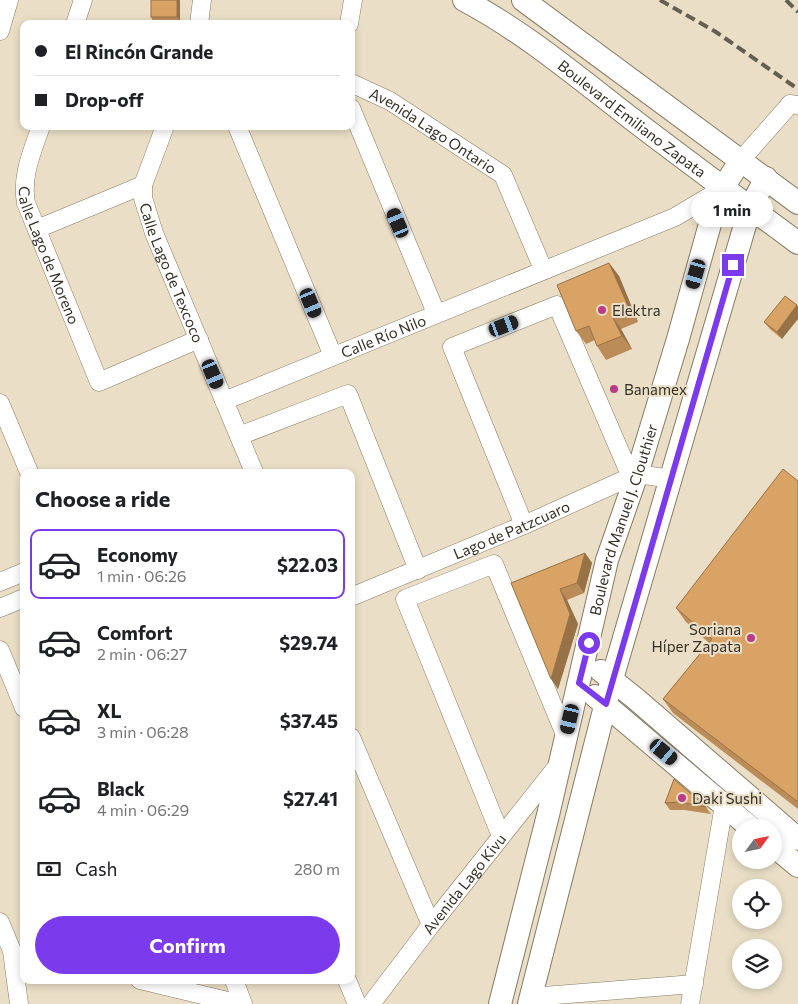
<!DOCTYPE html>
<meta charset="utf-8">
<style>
body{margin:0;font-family:Commissioner,sans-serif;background:#f6f6f6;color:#202124;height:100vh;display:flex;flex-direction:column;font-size:19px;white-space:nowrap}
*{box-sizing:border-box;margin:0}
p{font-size:16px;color:#757577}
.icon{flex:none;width:28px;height:28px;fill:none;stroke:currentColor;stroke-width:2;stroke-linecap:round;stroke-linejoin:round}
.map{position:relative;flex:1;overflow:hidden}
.drawer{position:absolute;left:20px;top:469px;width:335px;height:515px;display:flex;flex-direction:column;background:#fff;border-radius:10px;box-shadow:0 2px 8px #0003}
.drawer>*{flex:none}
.top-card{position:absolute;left:20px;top:20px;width:335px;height:110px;border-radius:10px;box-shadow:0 2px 8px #0003;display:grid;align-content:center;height:110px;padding:0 15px;background:#fff}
.needle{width:32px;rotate:57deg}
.buttons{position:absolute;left:732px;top:819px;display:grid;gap:10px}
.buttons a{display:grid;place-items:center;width:50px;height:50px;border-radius:50%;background:#fff;box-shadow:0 2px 8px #0003;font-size:25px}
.end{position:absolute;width:22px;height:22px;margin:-11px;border:6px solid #7c3aed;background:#fff;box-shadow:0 0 0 2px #fff}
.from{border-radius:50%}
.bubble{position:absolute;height:35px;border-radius:18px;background:#fff;box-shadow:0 2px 8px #0003;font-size:16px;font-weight:700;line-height:35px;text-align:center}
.car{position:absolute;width:15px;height:30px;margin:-15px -8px;border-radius:6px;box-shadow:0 0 4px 1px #0007;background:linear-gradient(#222 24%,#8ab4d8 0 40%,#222 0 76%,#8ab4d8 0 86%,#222 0)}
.top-card b{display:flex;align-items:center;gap:18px;height:48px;font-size:19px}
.top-card b+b{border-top:1px solid #e0e0e0}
.top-card i{width:12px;height:12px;background:#202124}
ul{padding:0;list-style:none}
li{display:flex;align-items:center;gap:15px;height:70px;margin:0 10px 8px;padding:0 5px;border:2px solid transparent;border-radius:10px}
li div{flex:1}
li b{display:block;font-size:19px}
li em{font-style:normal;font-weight:700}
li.on{border-color:#7c3aed}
li>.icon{width:45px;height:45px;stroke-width:1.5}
h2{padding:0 15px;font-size:22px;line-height:60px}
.pay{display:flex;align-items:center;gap:12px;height:55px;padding:0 15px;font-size:19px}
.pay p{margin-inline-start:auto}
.cta{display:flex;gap:10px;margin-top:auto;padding:10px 15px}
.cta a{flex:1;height:58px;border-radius:30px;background:#7c3aed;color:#fff;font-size:20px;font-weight:700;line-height:58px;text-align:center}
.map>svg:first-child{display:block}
</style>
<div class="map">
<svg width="798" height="1004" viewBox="0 0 798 1004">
<rect width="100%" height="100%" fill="#eadfc6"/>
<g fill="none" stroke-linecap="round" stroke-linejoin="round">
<defs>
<g id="minor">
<path d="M75 24 83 0"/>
<path d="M199 24 202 0"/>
<path d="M349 24 353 0"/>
<path d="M0 31 9 0"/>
<path id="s1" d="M351 83 390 101 503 175 543 269"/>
<path d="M351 108 436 313"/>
<path id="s2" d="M41 126C32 152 21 176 26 203L99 382 199 339"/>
<path id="s3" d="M165 126 143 185V198L154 233 254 472"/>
<path d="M237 126 333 356"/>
<path d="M741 160 786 109 790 104 798 105"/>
<path d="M37 229 143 185"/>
<path id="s4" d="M224 401 675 217 722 189"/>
<path d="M0 403 29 472"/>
<path d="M239 436 348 394 418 570"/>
<path d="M524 525 452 347 557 305 631 477"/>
<path d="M0 582 24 572"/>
<path id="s5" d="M351 597 524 525 637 474 672 479"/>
<path d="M0 608 24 598"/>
<path d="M0 650 24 708"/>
<path d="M351 737 431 925"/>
<path d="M501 836 405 599 494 564 566 737"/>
<path d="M0 922 12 951 19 1004"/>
<path d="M140 980 240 1004"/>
<path d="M234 980 243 1004"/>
<path d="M347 980 357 1004"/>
<path d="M531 997 694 984"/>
<path id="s6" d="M371 1004 431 925 559 764"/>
<path d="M690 1004 724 805"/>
</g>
<g id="major">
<path id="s7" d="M464 0C524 32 574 74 628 116 684 159 741 201 798 243"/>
<path d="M523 0 798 203"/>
<path d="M601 671 636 699 798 839"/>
<path d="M595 696 751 828"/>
<path d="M774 846 798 866"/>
<path id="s8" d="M500 1004 548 815 607 560 637 474 678 339 715 206 722 189 741 160"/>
<path d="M529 1004 612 679 750 208 766 178"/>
</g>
</defs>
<!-- minor casing -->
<use href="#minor" stroke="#857c65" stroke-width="19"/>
<!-- major casing -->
<use href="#major" stroke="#857c65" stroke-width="24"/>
<!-- minor -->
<use href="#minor" stroke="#fff" stroke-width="18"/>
<!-- major -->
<use href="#major" stroke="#fff" stroke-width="22"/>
<!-- rail -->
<g stroke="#645f51" stroke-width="4" stroke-dasharray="10 5" stroke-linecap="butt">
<path d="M660 0 716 32 798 89"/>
<path d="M786 0 798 12"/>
</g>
</g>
<!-- wall -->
<g fill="#bb8c58">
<path d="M151 0H180V20L153 21 151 17Z"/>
<path d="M609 263 619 276 638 322 621 329 632 349 606 360 597 346 595 340 586 344 576 331Z"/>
<path d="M797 305 782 339 770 329 764 322Z"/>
<path d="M798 481V809L673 713 663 699 709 643 686 622 676 608Z"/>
<path d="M585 553 592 563 584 593 567 600 578 624 558 689 511 583Z"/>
<path d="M674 779 706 807 711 814 684 810H670L665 803Z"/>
</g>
<!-- shaded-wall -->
<g fill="#987247">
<path d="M177 0H180V20L177 17Z"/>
<path d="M609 263 619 276 638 322 629 308Z"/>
<path d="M797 305 798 306V319L782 339 777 332Z"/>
<path d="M612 316 621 329 632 349 622 336Z"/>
<path d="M585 553 592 563 584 593 577 583Z"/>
<path d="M560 589 567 600 578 624 558 689 551 679Z"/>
</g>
<!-- building -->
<g fill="#d9a366" stroke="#987247">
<rect x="151" y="0" width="26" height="17"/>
<path d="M609 263 629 308 612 316 622 336 597 346 589 326 576 331 557 285Z"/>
<path d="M785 296 797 305 777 332 764 322Z"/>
<path d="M783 469 798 481V802L663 699 712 639 676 608Z"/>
<path d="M585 553 577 583 560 589 570 614 551 679 511 583Z"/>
<path d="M674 779 706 807 679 802 665 803Z"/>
</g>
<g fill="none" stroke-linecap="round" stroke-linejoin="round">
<!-- route -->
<path stroke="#7c3aed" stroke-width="6" d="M589 643 579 683 606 704 733 265"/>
</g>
<!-- markers -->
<g fill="#bb3b87" stroke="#eadfc6" stroke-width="2">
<circle cx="602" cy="310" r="5"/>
<circle cx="614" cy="389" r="5"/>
<circle cx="751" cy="638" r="5"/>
<circle cx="682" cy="798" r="5"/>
</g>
<g text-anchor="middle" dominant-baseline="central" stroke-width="4" stroke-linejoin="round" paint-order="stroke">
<!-- street labels -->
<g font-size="15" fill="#353127" stroke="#eadfc6">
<text stroke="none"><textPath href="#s7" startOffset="206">Boulevard Emiliano Zapata</textPath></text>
<text stroke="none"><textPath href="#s1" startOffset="95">Avenida Lago Ontario</textPath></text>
<text stroke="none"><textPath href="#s2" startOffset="136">Calle Lago de Moreno</textPath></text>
<text stroke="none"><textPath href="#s3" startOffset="156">Calle Lago de Texcoco</textPath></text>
<text stroke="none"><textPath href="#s4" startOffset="172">Calle Río Nilo</textPath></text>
<text stroke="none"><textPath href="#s8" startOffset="500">Boulevard Manuel J. Clouthier</textPath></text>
<text stroke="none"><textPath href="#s5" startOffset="174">Lago de Patzcuaro</textPath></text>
<text stroke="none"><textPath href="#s6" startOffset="152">Avenida Lago Kivu</textPath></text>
</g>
<!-- poi labels -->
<g font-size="15" fill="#353127" stroke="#eadfc6" text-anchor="start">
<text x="612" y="310">Elektra</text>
<text x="624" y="389">Banamex</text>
<text x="741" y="629" text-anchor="end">Soriana<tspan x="741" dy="17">Híper Zapata</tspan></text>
<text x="692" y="798">Daki Sushi</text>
</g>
</g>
</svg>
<div class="buttons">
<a><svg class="needle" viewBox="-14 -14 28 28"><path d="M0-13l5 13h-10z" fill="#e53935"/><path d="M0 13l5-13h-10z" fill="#757577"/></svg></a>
<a><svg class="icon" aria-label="locate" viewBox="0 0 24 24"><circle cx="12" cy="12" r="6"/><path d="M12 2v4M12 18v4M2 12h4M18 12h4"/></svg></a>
<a><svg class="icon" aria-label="layers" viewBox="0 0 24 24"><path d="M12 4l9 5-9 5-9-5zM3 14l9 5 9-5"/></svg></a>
</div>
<i class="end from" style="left:589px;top:643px"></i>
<i class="end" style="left:733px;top:265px"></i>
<div class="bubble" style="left:691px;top:192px;width:82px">1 min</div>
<i class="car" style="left:398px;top:223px;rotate:337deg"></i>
<i class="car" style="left:696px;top:274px;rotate:196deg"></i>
<i class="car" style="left:311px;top:303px;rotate:157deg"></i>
<i class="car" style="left:504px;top:326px;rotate:69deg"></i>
<i class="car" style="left:213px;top:374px;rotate:157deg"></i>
<i class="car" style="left:570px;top:719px;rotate:193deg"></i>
<i class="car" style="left:664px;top:752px;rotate:130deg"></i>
<div class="top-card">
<b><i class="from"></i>El Rincón Grande</b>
<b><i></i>Drop-off</b>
</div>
<section class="drawer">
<h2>Choose a ride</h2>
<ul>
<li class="on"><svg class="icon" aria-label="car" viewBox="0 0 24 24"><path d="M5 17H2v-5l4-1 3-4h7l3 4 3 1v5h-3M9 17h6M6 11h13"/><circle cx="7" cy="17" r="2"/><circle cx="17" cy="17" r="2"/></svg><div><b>Economy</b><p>1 min · 06:26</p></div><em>$22.03</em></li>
<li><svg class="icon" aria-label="car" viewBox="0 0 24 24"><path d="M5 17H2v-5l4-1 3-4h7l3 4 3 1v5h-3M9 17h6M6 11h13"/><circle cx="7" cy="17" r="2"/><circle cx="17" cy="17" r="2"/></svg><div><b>Comfort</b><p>2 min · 06:27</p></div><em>$29.74</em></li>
<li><svg class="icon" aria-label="car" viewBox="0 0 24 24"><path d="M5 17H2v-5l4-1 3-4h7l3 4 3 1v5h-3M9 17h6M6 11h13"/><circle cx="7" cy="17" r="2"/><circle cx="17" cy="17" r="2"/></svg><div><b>XL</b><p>3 min · 06:28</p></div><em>$37.45</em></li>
<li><svg class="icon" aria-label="car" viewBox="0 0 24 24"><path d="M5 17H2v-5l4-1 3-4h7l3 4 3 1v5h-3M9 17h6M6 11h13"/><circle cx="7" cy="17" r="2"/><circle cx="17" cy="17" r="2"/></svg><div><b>Black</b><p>4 min · 06:29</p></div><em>$27.41</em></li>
</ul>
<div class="pay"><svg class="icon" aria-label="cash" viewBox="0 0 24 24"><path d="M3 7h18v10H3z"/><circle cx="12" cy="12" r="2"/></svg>Cash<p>280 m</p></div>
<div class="cta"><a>Confirm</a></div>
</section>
</div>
